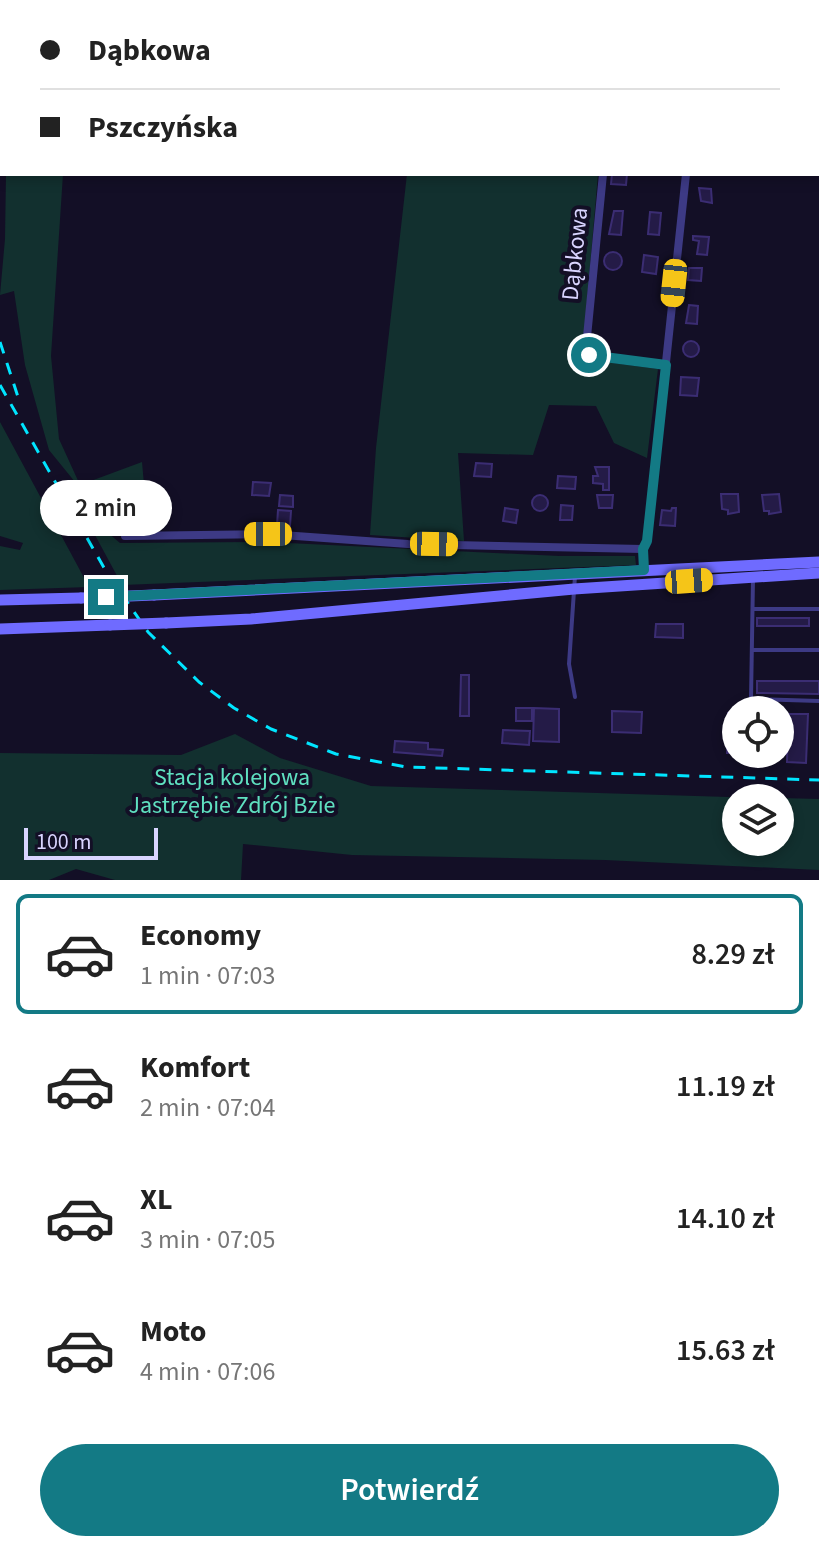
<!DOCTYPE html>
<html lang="pl">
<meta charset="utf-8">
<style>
body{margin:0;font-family:"Source Sans 3",sans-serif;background:#f6f6f6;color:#222;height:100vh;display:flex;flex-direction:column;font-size:30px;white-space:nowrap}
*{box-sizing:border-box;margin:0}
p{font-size:26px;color:#767676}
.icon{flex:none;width:44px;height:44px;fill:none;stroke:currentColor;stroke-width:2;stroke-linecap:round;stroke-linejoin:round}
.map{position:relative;height:880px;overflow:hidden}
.panel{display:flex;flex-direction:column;background:#fff;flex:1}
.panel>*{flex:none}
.top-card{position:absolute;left:0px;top:0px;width:820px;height:176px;box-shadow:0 4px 12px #0003;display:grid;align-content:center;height:176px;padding:0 40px;background:#fff}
.tools{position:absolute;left:722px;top:696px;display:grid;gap:16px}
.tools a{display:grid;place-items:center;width:72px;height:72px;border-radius:50%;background:#fff;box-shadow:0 4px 12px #0003;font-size:40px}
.scale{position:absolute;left:24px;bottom:20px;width:134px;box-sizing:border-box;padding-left:8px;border:4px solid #d9d4ff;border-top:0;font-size:22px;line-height:28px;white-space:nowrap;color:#d9d4ff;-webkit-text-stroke:6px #130f26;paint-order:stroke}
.end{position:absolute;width:36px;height:36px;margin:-18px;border:10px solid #137a85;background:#fff;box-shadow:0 0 0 4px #fff}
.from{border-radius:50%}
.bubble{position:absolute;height:56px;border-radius:28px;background:#fff;box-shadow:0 4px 12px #0003;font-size:26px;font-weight:600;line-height:56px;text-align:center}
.car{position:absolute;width:24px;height:48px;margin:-24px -12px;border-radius:10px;box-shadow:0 0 6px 2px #0007;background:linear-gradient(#f5c518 24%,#345 0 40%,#f5c518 0 76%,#345 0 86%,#f5c518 0)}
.top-card b{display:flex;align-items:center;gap:28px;height:76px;font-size:30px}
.top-card b+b{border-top:2px solid #e0e0e0}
.top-card i{width:20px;height:20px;background:#222}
ul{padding:14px 0 0;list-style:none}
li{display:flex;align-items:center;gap:24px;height:120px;margin:0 16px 12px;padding:0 24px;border:4px solid transparent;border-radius:12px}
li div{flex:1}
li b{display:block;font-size:30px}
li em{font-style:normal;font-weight:600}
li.selected{border-color:#137a85}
li>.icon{width:72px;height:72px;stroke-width:1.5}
.primary-button{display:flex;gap:16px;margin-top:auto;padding:16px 40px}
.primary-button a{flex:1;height:92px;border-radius:48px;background:#137a85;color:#fff;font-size:32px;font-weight:600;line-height:92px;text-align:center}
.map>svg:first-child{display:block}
</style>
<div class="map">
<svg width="819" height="880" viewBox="0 0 819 880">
<rect width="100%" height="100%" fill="#130f26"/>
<!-- green -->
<g fill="#12302f">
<path d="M6 174H63L51 356 59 439 80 485 142 462 148 529 115 525 97 509 49 450 25 365 14 291 0 295 5 239Z"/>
<path d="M407 174H598L582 359 658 369 647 458 614 443 596 406 549 405 533 455 458 453 464 541 370 535 376 448Z"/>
<path d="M0 422 89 587 0 590V546L20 550 23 543 0 536Z"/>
<path d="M82 511 120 543 267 542 559 556H635L636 565 122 585Z"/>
<path d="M235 734 280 758 371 786 761 798H736V842H780V798L819 799V870L605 860 352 855 243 844 241 880H115L76 869 49 880H0V753L181 755Z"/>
</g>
<!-- building -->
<g fill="#241b47" stroke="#3b2d73" stroke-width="2">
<path d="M612 174H627L626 185 611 184Z"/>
<path d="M699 188 711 189 712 203 701 201Z"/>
<path d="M614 211H623L621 235 609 234Z"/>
<path d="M650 212 661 213 659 235 648 234Z"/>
<path d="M693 236 709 237 707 255 697 254 699 241 693 240Z"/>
<circle cx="613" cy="261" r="9"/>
<path d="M644 255 658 257 656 274 642 272Z"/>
<path d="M689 268H702L701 281 688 280Z"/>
<path d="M689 305 698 306 697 324 686 323Z"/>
<circle cx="691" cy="349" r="8"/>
<path d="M681 377 699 378 697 396 680 395Z"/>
<path d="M476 463 492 464 491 477 474 476Z"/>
<path d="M595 467H609V490H603V484L593 483V476H598Z"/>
<path d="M558 476 576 477 575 489 557 488Z"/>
<path d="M253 482 271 483 269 496 252 495Z"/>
<path d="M721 494H738L739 512 728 514V510L722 509Z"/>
<path d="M779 494 781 512 769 514V511H764L762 495Z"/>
<path d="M280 495 293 496V507L279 506Z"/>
<path d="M597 495H613L612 508H599Z"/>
<circle cx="540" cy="503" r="8"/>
<path d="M561 505 573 506 572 520H560Z"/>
<path d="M505 508 518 510 516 523 503 521Z"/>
<path d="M672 508H676L675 526 660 525 662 510 671 511Z"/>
<path d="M278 510 291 511 290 526 277 525Z"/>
<rect x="757" y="618" width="52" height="8"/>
<path d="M656 624H683V638L655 637Z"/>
<path d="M461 675H469V716H460Z"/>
<path d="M757 681H819V694L757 693Z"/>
<rect x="516" y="708" width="16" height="13"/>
<path d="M534 708 559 709V742L533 741Z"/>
<path d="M612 711 642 712 641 733 612 732Z"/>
<path d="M728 713H736V753H727Z"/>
<path d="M780 714H787L786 754H780Z"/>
<path d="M788 714H808L806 763 787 762Z"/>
<path d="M503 730 530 731 529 745 502 743Z"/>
<path d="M395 741 428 743V749L443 750 442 756 394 752Z"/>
</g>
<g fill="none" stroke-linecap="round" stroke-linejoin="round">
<!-- service -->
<g stroke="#3d3a85" stroke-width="4">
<path d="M575 576 569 664 575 697"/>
<path d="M753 579 751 699 819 701"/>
<path d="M753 609H819"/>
<path d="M752 650H819"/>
</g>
<!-- minor -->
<g stroke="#3d3a85" stroke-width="8">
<path d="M704 2V0"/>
<path d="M603 174 586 347 589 355 666 365"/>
<path d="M125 536 268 534 408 544 643 549"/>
<path d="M644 570 643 549 647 541 686 174"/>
</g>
<!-- secondary -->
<g stroke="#6f6bff" stroke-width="11">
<path d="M154 595 819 562"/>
<path d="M0 600 81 598"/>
<path d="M166 623 251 619 574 589 819 573"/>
<path d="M0 629 110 625"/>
</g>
<!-- rail -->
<g stroke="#00e5ff" stroke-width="3" stroke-dasharray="12 10" stroke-linecap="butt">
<path d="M24 2 26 0"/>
<path d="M52 2 53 0"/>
<path d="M0 23 2 21"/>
<path d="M0 130 2 122"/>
<path d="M0 342 20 403"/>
<path d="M0 385 107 573 148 632 199 682 234 708 271 729 336 754 406 767 819 780"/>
</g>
<!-- secondary-bridge -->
<g stroke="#6f6bff" stroke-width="11">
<path d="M81 598 154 595"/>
<path d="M110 625 166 623"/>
</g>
</g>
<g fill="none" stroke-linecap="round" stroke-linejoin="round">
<!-- route -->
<path stroke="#137a85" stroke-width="10" d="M106 597 644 570 643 549 647 541 666 365 589 355"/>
</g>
<g text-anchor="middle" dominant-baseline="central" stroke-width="8" stroke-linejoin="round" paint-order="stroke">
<!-- street labels -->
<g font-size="24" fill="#d9d4ff" stroke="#130f26">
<text transform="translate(575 254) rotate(-84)">Dąbkowa</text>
</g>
<!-- park labels -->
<g font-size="24" fill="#5fe0c0" stroke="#130f26">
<text x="232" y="777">Stacja kolejowa<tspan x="232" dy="28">Jastrzębie Zdrój Bzie</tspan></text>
</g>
</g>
</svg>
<div class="tools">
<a><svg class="icon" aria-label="locate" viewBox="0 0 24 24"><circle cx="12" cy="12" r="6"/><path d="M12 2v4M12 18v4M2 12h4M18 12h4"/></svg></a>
<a><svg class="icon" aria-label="layers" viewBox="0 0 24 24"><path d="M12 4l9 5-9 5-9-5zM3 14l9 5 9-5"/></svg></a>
</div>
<div class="scale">100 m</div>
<i class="end from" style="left:589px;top:355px"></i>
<i class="end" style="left:106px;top:597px"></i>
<div class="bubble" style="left:40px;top:480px;width:132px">2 min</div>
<i class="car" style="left:674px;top:283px;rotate:186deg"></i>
<i class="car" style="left:268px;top:534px;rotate:270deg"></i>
<i class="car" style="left:434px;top:544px;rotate:91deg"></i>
<i class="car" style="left:689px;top:581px;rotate:86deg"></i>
<div class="top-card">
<b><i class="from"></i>Dąbkowa</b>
<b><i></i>Pszczyńska</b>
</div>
</div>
<section class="panel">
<ul>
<li class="selected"><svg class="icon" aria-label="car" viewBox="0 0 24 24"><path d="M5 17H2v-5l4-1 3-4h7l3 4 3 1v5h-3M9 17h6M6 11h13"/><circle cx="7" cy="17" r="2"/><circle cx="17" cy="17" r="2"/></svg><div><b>Economy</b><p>1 min · 07:03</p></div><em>8.29 zł</em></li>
<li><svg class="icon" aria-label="car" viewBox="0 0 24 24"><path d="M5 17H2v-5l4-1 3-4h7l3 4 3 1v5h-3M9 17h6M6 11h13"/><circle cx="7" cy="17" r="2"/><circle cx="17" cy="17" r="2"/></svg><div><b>Komfort</b><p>2 min · 07:04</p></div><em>11.19 zł</em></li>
<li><svg class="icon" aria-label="car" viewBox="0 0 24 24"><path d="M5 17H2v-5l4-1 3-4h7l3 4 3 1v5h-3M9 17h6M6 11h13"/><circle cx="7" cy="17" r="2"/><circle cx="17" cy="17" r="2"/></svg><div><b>XL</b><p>3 min · 07:05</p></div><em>14.10 zł</em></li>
<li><svg class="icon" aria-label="car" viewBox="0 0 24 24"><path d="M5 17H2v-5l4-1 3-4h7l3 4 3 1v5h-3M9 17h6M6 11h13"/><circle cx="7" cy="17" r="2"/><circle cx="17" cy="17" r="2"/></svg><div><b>Moto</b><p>4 min · 07:06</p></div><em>15.63 zł</em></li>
</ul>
<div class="primary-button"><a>Potwierdź</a></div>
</section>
